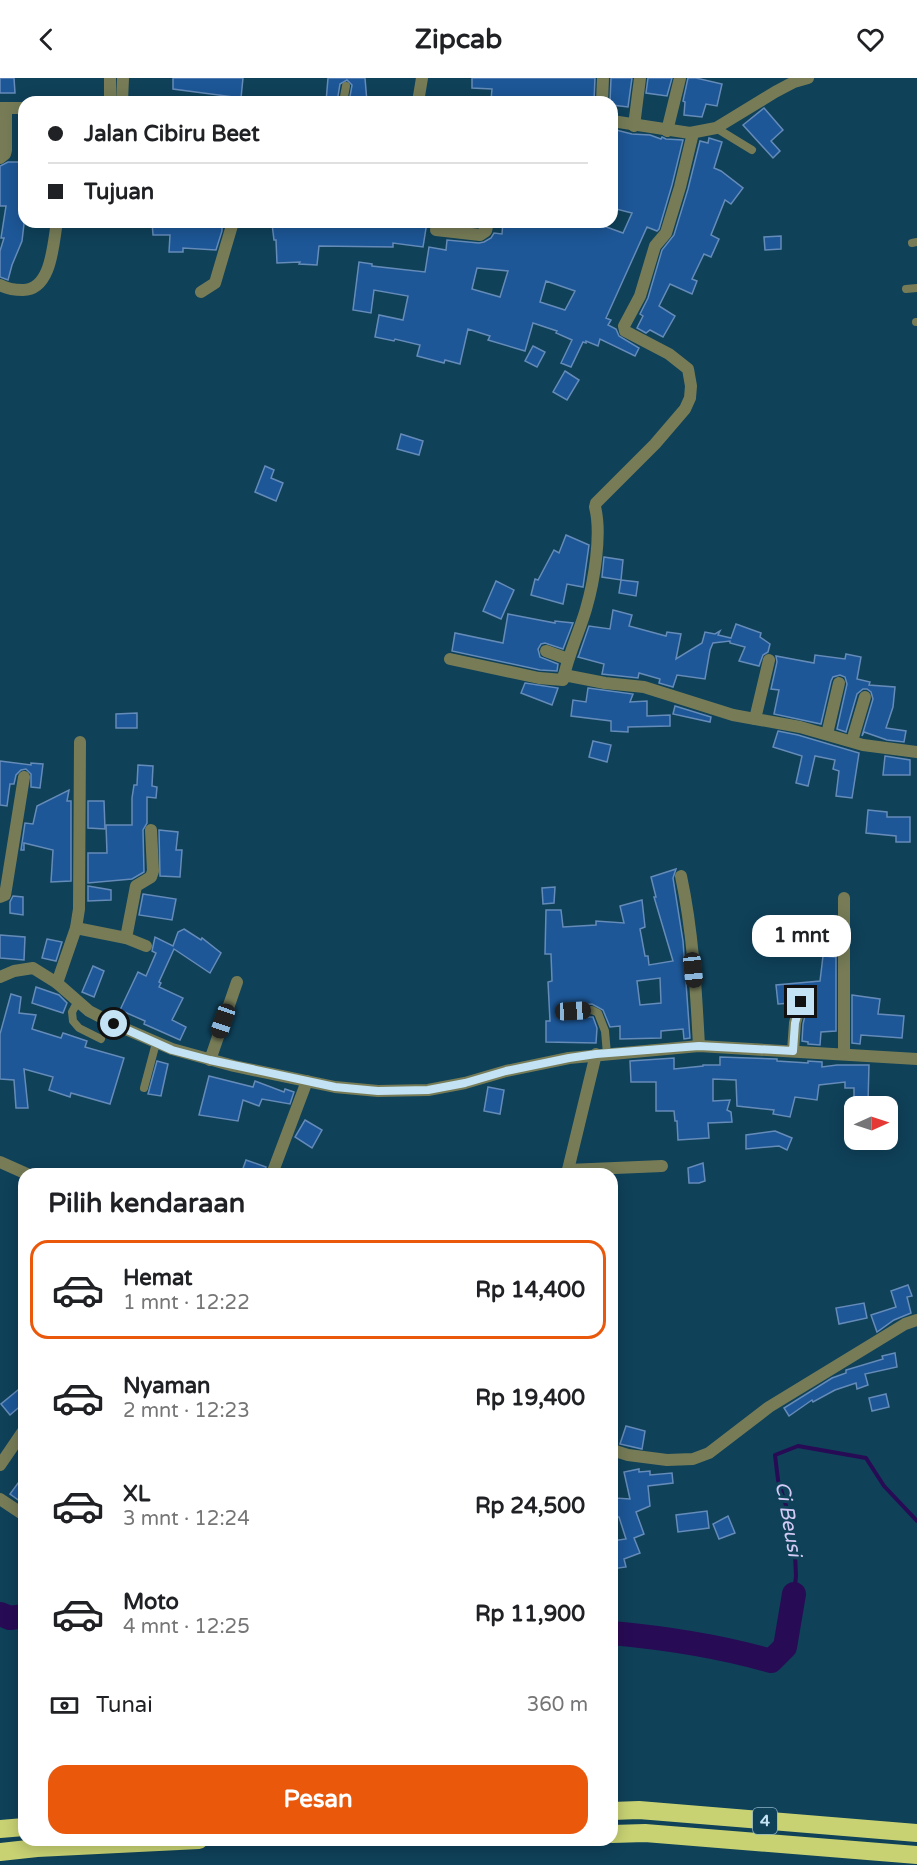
<!DOCTYPE html>
<html lang="id">
<meta charset="utf-8">
<style>
body{margin:0;font-family:"Varela Round",sans-serif;background:#f2f2f2;color:#202124;height:100vh;display:flex;flex-direction:column;font-size:22px;white-space:nowrap}
*{box-sizing:border-box;margin:0}
p{font-size:20px;color:#757577}
.icon{flex:none;width:33px;height:33px;fill:none;stroke:currentColor;stroke-width:2;stroke-linecap:round;stroke-linejoin:round}
.map{position:relative;flex:1;overflow:hidden}
.panel{position:absolute;left:18px;top:1090px;width:600px;height:678px;display:flex;flex-direction:column;background:#fff;border-radius:18px;box-shadow:0 3px 15px #0003}
.panel>*{flex:none}
.hud{position:absolute;left:18px;top:18px;width:600px;height:132px;border-radius:18px;box-shadow:0 3px 15px #0003;display:grid;align-content:center;height:132px;padding:0 30px;background:#fff}
.needle{width:39px;rotate:87deg}
.tools{position:absolute;left:844px;top:1018px;display:grid;gap:12px}
.tools a{display:grid;place-items:center;width:54px;height:54px;border-radius:12px;background:#fff;box-shadow:0 3px 15px #0003;font-size:30px}
.end{position:absolute;width:27px;height:27px;margin:-14px;border:8px solid #c3e2f4;background:#111;box-shadow:0 0 0 3px #111}
.from{border-radius:50%}
.bubble{position:absolute;height:42px;border-radius:18px;background:#fff;box-shadow:0 3px 15px #0003;font-size:20px;font-weight:800;line-height:42px;text-align:center}
.car{position:absolute;width:18px;height:36px;margin:-18px -9px;border-radius:8px;box-shadow:0 0 4px 2px #0007;background:linear-gradient(#222 24%,#8ab4d8 0 40%,#222 0 76%,#8ab4d8 0 86%,#222 0)}
.hud b{display:flex;align-items:center;gap:21px;height:57px;font-size:22px}
.hud b+b{border-top:2px solid #e0e0e0}
.hud i{width:15px;height:15px;background:#202124}
ul{padding:0;list-style:none}
li{display:flex;align-items:center;gap:18px;height:99px;margin:0 12px 9px;padding:0 18px;border:3px solid transparent;border-radius:18px}
li div{flex:1}
li b{display:block;font-size:22px}
li em{font-style:normal;font-weight:800}
li.current{border-color:#ea580c}
li>.icon{width:54px;height:54px;stroke-width:1.5}
h2{padding:0 30px;font-size:27px;line-height:72px}
.pay{display:flex;align-items:center;gap:15px;height:66px;padding:0 30px;font-size:22px}
.pay p{margin-inline-start:auto}
.primary-button{display:flex;gap:12px;margin-top:auto;padding:12px 30px}
.primary-button a{flex:1;height:69px;border-radius:18px;background:#ea580c;color:#fff;font-size:24px;font-weight:800;line-height:69px;text-align:center}
header{display:flex;justify-content:space-between;align-items:center;height:78px;padding:0 30px;background:#fff;font-size:27px;font-weight:800}
.map>svg:first-child{display:block}
</style>
<header><svg class="icon" aria-label="back" viewBox="0 0 24 24"><path d="M15 5l-7 7 7 7"/></svg>Zipcab<svg class="icon" aria-label="heart" viewBox="0 0 24 24"><path d="M12 20l-8-8c-3-5 5-10 8-4 3-6 11-1 8 4z"/></svg></header>
<div class="map">
<svg width="917" height="1787" viewBox="0 0 917 1787">
<rect width="100%" height="100%" fill="#0f4159"/>
<g fill="none" stroke-linecap="round" stroke-linejoin="round">
<!-- stream -->
<path stroke="#280b55" stroke-width="4" d="M794 1516 796 1498 794 1453 778 1402 775 1377 798 1368 866 1380 884 1408 917 1443"/>
<!-- river -->
<g stroke="#280b55" stroke-width="24">
<path d="M0 1536 10 1540 24 1538"/>
<path d="M612 1555C666 1560 719 1568 771 1583L785 1569 794 1516"/>
</g>
</g>
<!-- building -->
<g fill="#1d5797" stroke="#658bb9" stroke-width="1.5" fill-rule="evenodd">
<path d="M0 0H14L15 15H0Z"/>
<path d="M173 0H243L241 20 173 11Z"/>
<path d="M328 0H365L367 24H349L352 7 347 2 340 6 337 24H326Z"/>
<path d="M472 0H595L594 24H577L578 19H549V24L491 22 492 11 472 10Z"/>
<path d="M611 0H632L628 29 612 27V24H610Z"/>
<path d="M648 0H672L667 18 646 15Z"/>
<path d="M688 0H696L722 6 717 28 706 26 702 39 684 37 685 24 683 23Z"/>
<path d="M764 30 783 52 771 63 780 73 773 80 743 47Z"/>
<path d="M612 51 632 56 650 57 661 61 662 59 666 61 683 62 672 107 659 151 657 153 647 149 606 240 611 242 608 247 616 251 619 258 639 270 635 278 600 261 598 268 586 263V265L583 264 571 289 561 285 572 262 556 255 557 253 533 245 525 273 488 262 490 258 468 251 460 286 445 282 444 285 417 278 420 267 395 261 394 263 375 259 379 237 403 242 408 218 374 212 371 235 353 232 359 184 372 186V188L425 194 429 169 446 172 447 162 479 165 484 164 491 160 494 155 502 156 503 144H602L601 147 623 155 632 135 612 130V66L615 57 612 56ZM477 190 508 193 500 219 472 211ZM546 203 575 213 565 232 540 224Z"/>
<path d="M709 60 722 64 714 90 721 93 743 110 731 126 725 122 711 157 719 161 711 179 704 176 692 201 697 203 692 216 670 206 659 228 675 238 663 259 650 252 646 255 637 250 643 238 640 236 648 220 662 172 674 157 688 111 700 63 708 65Z"/>
<path d="M8 84H24V146L22 163 12 187 8 202 0 199V173L4 160H1L6 128H0V88Z"/>
<path d="M152 144H222V153L216 172 183 170V174H169L170 157H153Z"/>
<path d="M330 144H427L423 169 393 165V169L319 168 317 187 299 186 300 184 277 185 276 162H274L272 146 283 145 330 148Z"/>
<path d="M781 158V171L765 172 764 159Z"/>
<path d="M533 268 545 274 537 289 525 283Z"/>
<path d="M565 293 579 302 567 322 553 314Z"/>
<path d="M401 356 423 363 419 377 397 371Z"/>
<path d="M265 388 274 392 271 400 283 405 276 423 255 414Z"/>
<path d="M566 457 589 467 583 509 567 506 563 526 531 517 535 501 538 502 554 472 559 475Z"/>
<path d="M604 479 623 482 621 502 602 499Z"/>
<path d="M621 502 638 504 636 518 619 515Z"/>
<path d="M496 503 514 512 501 541 483 533Z"/>
<path d="M613 532 632 537 629 548 666 558 667 554 681 556 676 581 702 565 705 554 715 556 720 553 718 557 731 560 736 546 761 555 760 559 770 566 768 574 763 577 759 588 739 583 745 569 730 565V563L713 565 710 572 705 601 677 597 673 609 659 605 660 601 639 595 638 600 602 596 604 586 578 579 579 577 589 548 610 551Z"/>
<path d="M508 536 555 545V543L573 545 563 571 545 565 541 566 538 571 540 579 558 586 557 593 540 592 452 573 455 555 503 565Z"/>
<path d="M846 576 861 579 857 601 870 604 869 607 895 609 893 629 886 650 906 653 904 664 887 662 864 654 862 658 873 621 871 614 867 611H863L857 616 846 654 837 651 847 606 845 599 840 597 833 599 831 603 821 646 774 636 779 612 771 611 777 584 776 578 814 585 815 577 845 581Z"/>
<path d="M525 605 558 610 552 627 521 615Z"/>
<path d="M588 610 633 616 630 624 647 623V638L670 637V648L628 649V654L611 653V643L571 638 573 622 586 624Z"/>
<path d="M675 628 711 639 710 644 673 636Z"/>
<path d="M137 635V650H116V636Z"/>
<path d="M778 653 798 657 859 675 852 720 836 718 839 693 833 691 835 682 815 678 808 708 796 705 802 678 773 669Z"/>
<path d="M593 663 611 667 607 684 589 679Z"/>
<path d="M885 678 910 682V697H883Z"/>
<path d="M0 683 31 687V685L43 686 40 710 31 709V696L26 691 21 692 16 697 14 706H10L7 728 0 727Z"/>
<path d="M138 687 153 688 152 708 157 709 156 720 147 719V745L143 752 144 794 132 801 88 805V775H107L106 747H132V720L134 707H137Z"/>
<path d="M69 712 67 723H71V803L51 804 53 772 24 765V772H21L25 745 33 746 37 728Z"/>
<path d="M88 723H104L105 751 88 750Z"/>
<path d="M868 732 887 734V739H910V764H896V758L866 755Z"/>
<path d="M159 752 178 754 176 772H182L180 799 160 798Z"/>
<path d="M676 791 673 800 683 863 690 960 684 961 683 951 661 953V960L620 961V948L610 949 603 932 592 926 572 927 568 930 567 934 571 939H593L597 950 596 965 546 964V943H550L548 904 552 903 551 876H545L546 832H561L563 849 596 847V843L624 845 620 828 642 822 645 849 640 851 645 878H648L649 887 673 883 654 819H656L651 799ZM660 900 661 925 640 927 637 903Z"/>
<path d="M88 808 111 812V822L88 823Z"/>
<path d="M555 809 554 825 543 826 542 810Z"/>
<path d="M143 816 176 821 172 842 139 837Z"/>
<path d="M13 818 23 819V837L10 835V824Z"/>
<path d="M184 851 201 862 202 860 221 875 210 895 174 871 159 904 161 905 159 909 183 920 172 942 186 949 180 962 144 946 145 943 120 932 138 894 146 898 156 875 152 873 155 859 173 868 178 854Z"/>
<path d="M0 857 25 859 24 882 0 880Z"/>
<path d="M47 861 62 864 56 883 42 880Z"/>
<path d="M823 878 836 879V953L821 954 820 967 808 966V964L802 963 803 946 809 921 806 918 800 916 795 919 792 925 778 926 776 907 820 903Z"/>
<path d="M93 888 104 893 94 919 82 914Z"/>
<path d="M36 909 59 917 67 925 63 935 32 925Z"/>
<path d="M11 916 21 919 19 935 36 937 32 951 61 960 63 955 87 963 85 969 124 980 110 1026 71 1015 70 1019 49 1012 53 999 24 991 28 1030H16L14 1002 0 1001V956Z"/>
<path d="M852 917 880 921 878 936 904 938 902 960 861 957 860 966 852 965Z"/>
<path d="M720 979 777 981V983L808 985V983L822 984V989L837 987H869L868 1024 854 1025V1010H845V1004L819 1007 817 1022 795 1019 790 1039 773 1036 774 1032 737 1028 736 1002 713 1001V1023L730 1022 727 1032 731 1034 732 1044 708 1045 709 1060 678 1062 677 1043H675L674 1033H656V1004H631L630 983 674 980V991L703 988V987H720Z"/>
<path d="M157 983 168 986 161 1018 148 1016Z"/>
<path d="M209 998 253 1009 255 1003 284 1014 285 1011 294 1014 290 1026 262 1021 259 1028 243 1022 238 1043 199 1037Z"/>
<path d="M488 1009 504 1012 500 1036 484 1033Z"/>
<path d="M305 1042 322 1052 312 1070 295 1059Z"/>
<path d="M775 1053 792 1060 787 1072 779 1068 746 1071V1057Z"/>
<path d="M246 1082 266 1089 264 1096H241Z"/>
<path d="M703 1085 705 1103 699 1105H689L688 1090Z"/>
<path d="M908 1207 912 1218 907 1219 911 1235 894 1242 877 1254 871 1237 896 1229 891 1213Z"/>
<path d="M864 1225 867 1240 839 1246 836 1230Z"/>
<path d="M895 1275 897 1289 865 1296 868 1307 857 1311 856 1305 835 1312 813 1324 812 1322 789 1338 784 1330 832 1300 846 1295V1292L883 1281 882 1278Z"/>
<path d="M24 1307V1325L10 1337 1 1326Z"/>
<path d="M886 1316 889 1329 872 1333 869 1320Z"/>
<path d="M626 1348 645 1353 642 1371 620 1366Z"/>
<path d="M639 1391V1394L650 1393V1397L672 1395 673 1405 648 1408 650 1428 636 1434 644 1456 634 1460 640 1475 624 1481 626 1489 612 1491V1463L626 1461 619 1439H615V1420L630 1421 624 1394Z"/>
<path d="M24 1397V1426L10 1416Z"/>
<path d="M707 1433 709 1450 678 1454 676 1437Z"/>
<path d="M728 1438 735 1455 719 1461 713 1446Z"/>
</g>
<g fill="none" stroke-linecap="round" stroke-linejoin="round">
<!-- lane -->
<g stroke="#777c57" stroke-width="8">
<path d="M343 24 346 8"/>
<path d="M716 50 752 72"/>
<path d="M912 165 917 164"/>
<path d="M906 211 917 210"/>
<path d="M916 244H917"/>
<path d="M78 923 72 934 73 943 79 950 101 961"/>
<path d="M573 933 592 932 598 935 605 953 607 976"/>
<path d="M144 1010 156 965"/>
</g>
<!-- street -->
<g stroke="#777c57" stroke-width="12">
<path d="M110 24V0"/>
<path d="M122 24 123 0"/>
<path d="M418 24 422 0"/>
<path d="M602 24 603 0"/>
<path d="M0 30H24"/>
<path d="M612 43 690 55 716 50 775 14 794 4 808 0"/>
<path d="M634 48 640 0"/>
<path d="M667 53 680 0"/>
<path d="M0 80 5 76 6 72V30"/>
<path d="M436 152 480 157 486 153 488 144"/>
<path d="M0 207C7 211 15 212 23 212 52 212 53 165 57 144"/>
<path d="M201 214 215 205 233 144"/>
<path d="M546 573 568 581"/>
<path d="M450 581 539 600 563 602C568 577 579 555 586 531 594 504 602 456 595 429L596 425 655 366 685 331 690 320 691 308 688 291 669 276 625 253 624 248 640 218 655 168 666 155 680 109 693 55"/>
<path d="M564 597 605 605 644 609 733 637 800 649 863 667 917 674"/>
<path d="M755 641 769 582"/>
<path d="M827 656 839 605"/>
<path d="M852 663 865 619"/>
<path d="M681 798C693 854 696 912 699 968"/>
<path d="M0 819 5 817 7 805 24 699"/>
<path d="M76 850 126 860"/>
<path d="M146 868 126 860 136 808 151 799 153 793 151 752"/>
<path d="M0 899 14 893 33 890 57 905 89 933 114 946 172 971 234 988 335 1009 378 1013 428 1012 465 1005 506 993 569 980 699 968 917 981"/>
<path d="M57 905 76 850 79 831 80 664"/>
<path d="M793 973 795 945 801 924"/>
<path d="M844 976V820"/>
<path d="M210 982 237 904"/>
<path d="M0 1084 27 1096"/>
<path d="M568 1092 662 1088"/>
<path d="M272 1096 307 1003"/>
<path d="M567 1096 596 976"/>
<path d="M612 1372 628 1377 667 1382 693 1381 709 1375 769 1329 905 1246 917 1242"/>
<path d="M0 1387 24 1352"/>
<path d="M0 1421 24 1437"/>
</g>
<!-- highway -->
<g stroke="#c8d273" stroke-width="18">
<path d="M612 1733 639 1732 917 1755"/>
<path d="M0 1751 24 1749"/>
<path d="M612 1756 645 1755 917 1777"/>
<path d="M0 1774 37 1770 199 1762"/>
</g>
</g>
<g fill="none" stroke-linecap="round" stroke-linejoin="round">
<!-- route -->
<path stroke="#c3e2f4" stroke-width="8" d="M114 946 172 972 210 982 335 1009 378 1013 428 1012 465 1005 506 993 569 980 596 976 699 968 793 973 795 945 801 924"/>
</g>
<g text-anchor="middle" dominant-baseline="central" stroke-width="6" stroke-linejoin="round" paint-order="stroke">
<!-- shield labels -->
<rect fill="#0f4159" stroke="#8db2c6" stroke-width="1.5" x="753" y="1730" width="24" height="26" rx="4.5"/>
<g font-size="16" font-weight="bold" fill="#c3e2f4">
<text x="765" y="1743">4</text>
</g>
<!-- water labels -->
<g font-size="20" font-style="italic" fill="#d3caf6" stroke="#0f4159">
<text transform="translate(788 1441) rotate(80)">Ci Beusi</text>
</g>
</g>
</svg>
<div class="tools">
<a><svg class="needle" viewBox="-14 -14 28 28"><path d="M0-13l5 13h-10z" fill="#e53935"/><path d="M0 13l5-13h-10z" fill="#757577"/></svg></a>
</div>
<i class="end from" style="left:114px;top:946px"></i>
<i class="end" style="left:801px;top:924px"></i>
<div class="bubble" style="left:752px;top:837px;width:99px">1 mnt</div>
<i class="car" style="left:693px;top:892px;rotate:174deg"></i>
<i class="car" style="left:573px;top:933px;rotate:87deg"></i>
<i class="car" style="left:223px;top:943px;rotate:199deg"></i>
<div class="hud">
<b><i class="from"></i>Jalan Cibiru Beet</b>
<b><i></i>Tujuan</b>
</div>
<section class="panel">
<h2>Pilih kendaraan</h2>
<ul>
<li class="current"><svg class="icon" aria-label="car" viewBox="0 0 24 24"><path d="M5 17H2v-5l4-1 3-4h7l3 4 3 1v5h-3M9 17h6M6 11h13"/><circle cx="7" cy="17" r="2"/><circle cx="17" cy="17" r="2"/></svg><div><b>Hemat</b><p>1 mnt · 12:22</p></div><em>Rp 14,400</em></li>
<li><svg class="icon" aria-label="car" viewBox="0 0 24 24"><path d="M5 17H2v-5l4-1 3-4h7l3 4 3 1v5h-3M9 17h6M6 11h13"/><circle cx="7" cy="17" r="2"/><circle cx="17" cy="17" r="2"/></svg><div><b>Nyaman</b><p>2 mnt · 12:23</p></div><em>Rp 19,400</em></li>
<li><svg class="icon" aria-label="car" viewBox="0 0 24 24"><path d="M5 17H2v-5l4-1 3-4h7l3 4 3 1v5h-3M9 17h6M6 11h13"/><circle cx="7" cy="17" r="2"/><circle cx="17" cy="17" r="2"/></svg><div><b>XL</b><p>3 mnt · 12:24</p></div><em>Rp 24,500</em></li>
<li><svg class="icon" aria-label="car" viewBox="0 0 24 24"><path d="M5 17H2v-5l4-1 3-4h7l3 4 3 1v5h-3M9 17h6M6 11h13"/><circle cx="7" cy="17" r="2"/><circle cx="17" cy="17" r="2"/></svg><div><b>Moto</b><p>4 mnt · 12:25</p></div><em>Rp 11,900</em></li>
</ul>
<div class="pay"><svg class="icon" aria-label="cash" viewBox="0 0 24 24"><path d="M3 7h18v10H3z"/><circle cx="12" cy="12" r="2"/></svg>Tunai<p>360 m</p></div>
<div class="primary-button"><a>Pesan</a></div>
</section>
</div>
